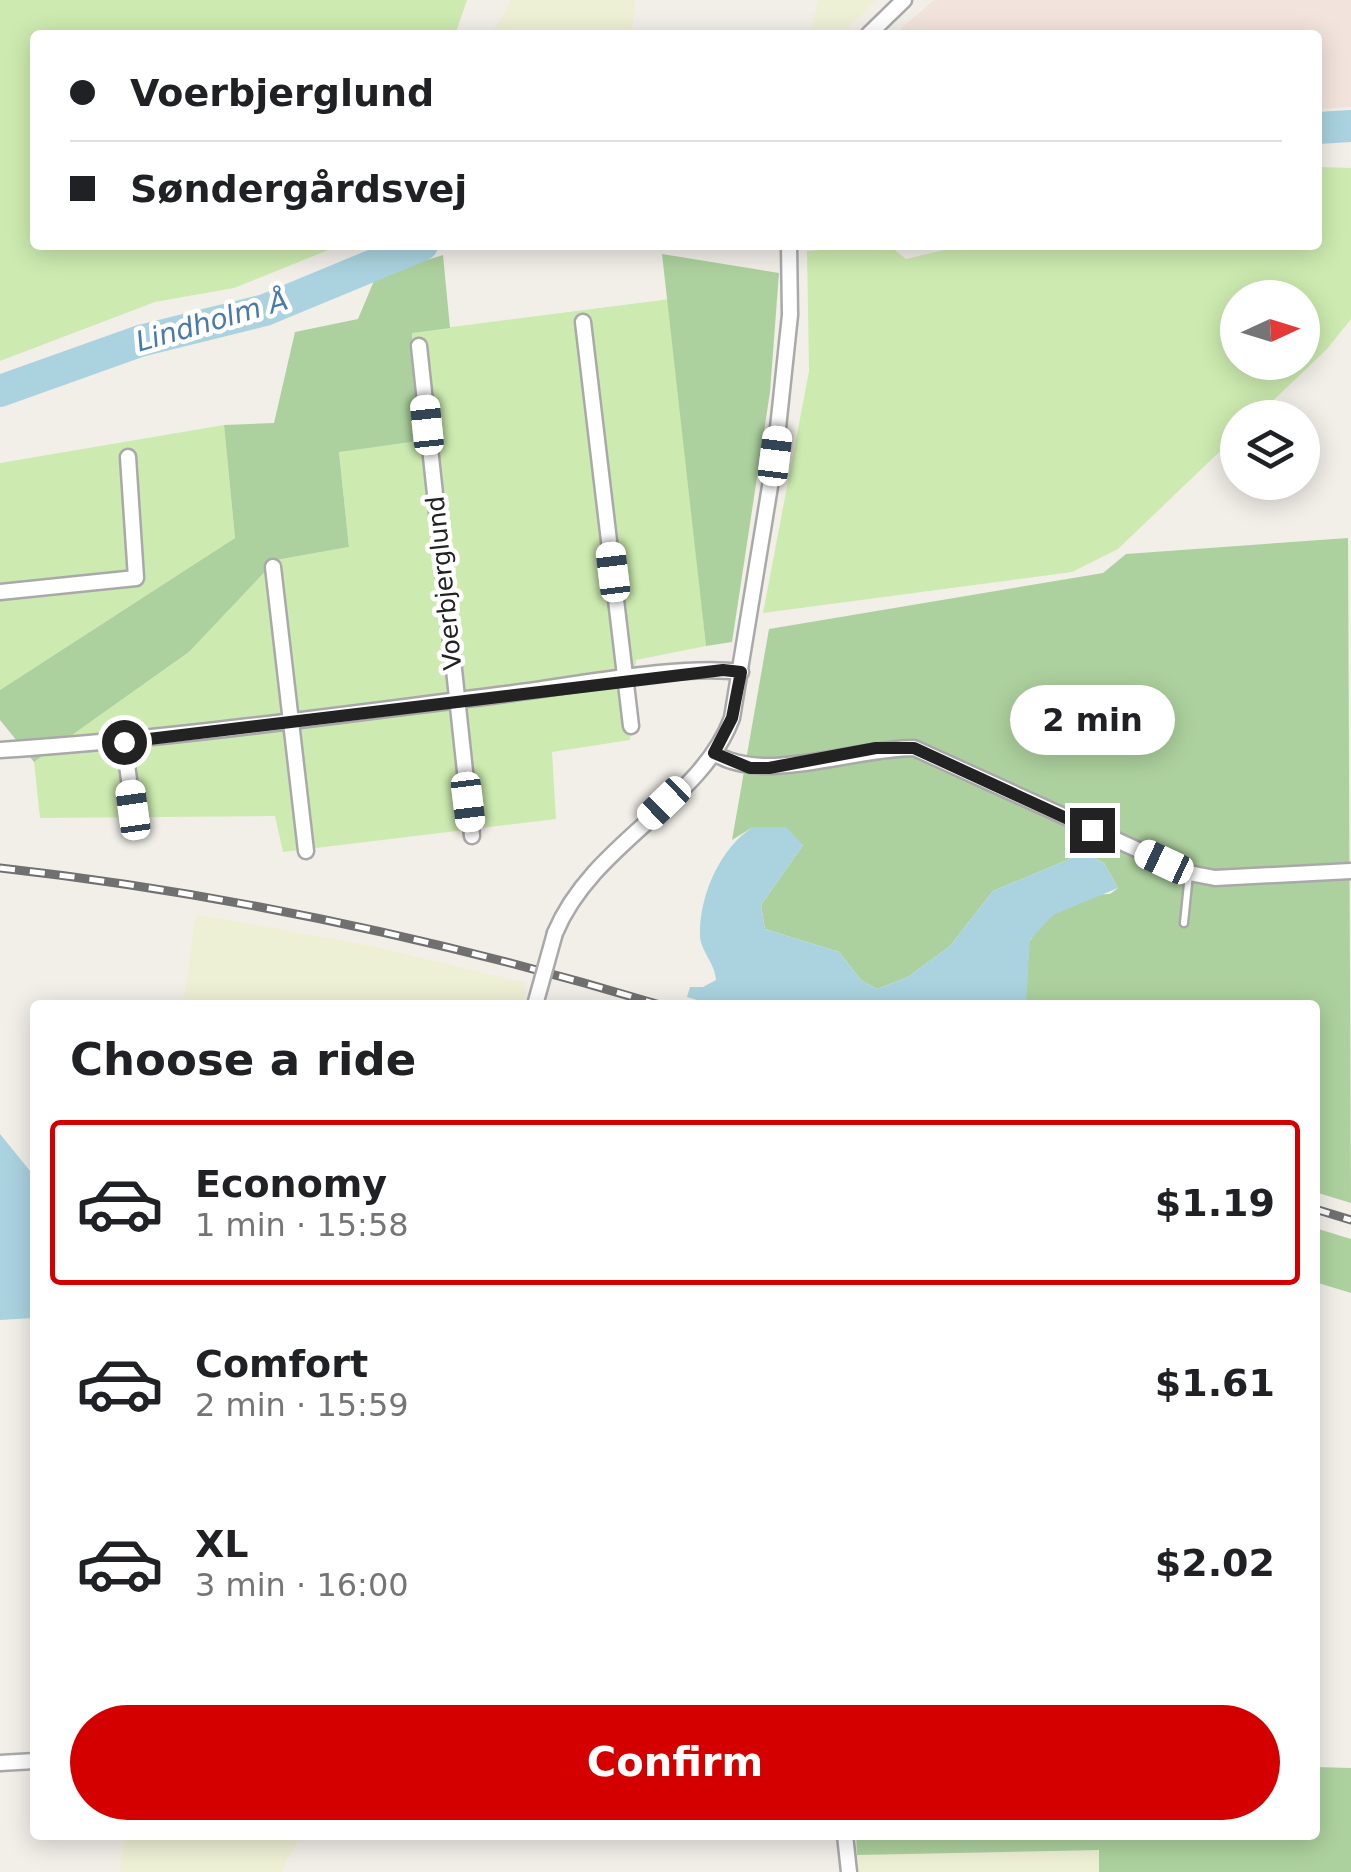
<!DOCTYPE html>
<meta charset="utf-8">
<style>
body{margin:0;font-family:"DejaVu Sans",sans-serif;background:#f2f2f2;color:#202124;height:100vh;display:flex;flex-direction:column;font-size:38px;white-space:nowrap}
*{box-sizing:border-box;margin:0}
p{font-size:32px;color:#757577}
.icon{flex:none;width:55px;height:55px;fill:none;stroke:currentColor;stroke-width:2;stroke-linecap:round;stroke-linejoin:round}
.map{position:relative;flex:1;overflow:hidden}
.side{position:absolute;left:30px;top:1000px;width:1290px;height:840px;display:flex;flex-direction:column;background:#fff;border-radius:10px;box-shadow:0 5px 25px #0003}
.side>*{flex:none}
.guide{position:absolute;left:30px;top:30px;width:1292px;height:220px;border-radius:10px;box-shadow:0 5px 25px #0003;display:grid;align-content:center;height:220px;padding:0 40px;background:#fff}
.needle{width:65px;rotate:86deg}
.tools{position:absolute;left:1220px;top:280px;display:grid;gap:20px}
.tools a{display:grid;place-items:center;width:100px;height:100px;border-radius:50%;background:#fff;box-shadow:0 5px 25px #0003;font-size:50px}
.end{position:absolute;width:45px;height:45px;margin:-22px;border:12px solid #222;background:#fff;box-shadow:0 0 0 5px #fff}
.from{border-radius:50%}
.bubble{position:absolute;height:70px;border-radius:35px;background:#fff;box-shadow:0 5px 25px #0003;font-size:32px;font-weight:800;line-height:70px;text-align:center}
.car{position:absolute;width:30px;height:60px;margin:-30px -15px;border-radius:12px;box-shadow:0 0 8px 2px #0007;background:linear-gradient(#fff 24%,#345 0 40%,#fff 0 76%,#345 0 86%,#fff 0)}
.guide b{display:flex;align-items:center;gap:35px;height:95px;font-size:38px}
.guide b+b{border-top:2px solid #e0e0e0}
.guide i{width:25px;height:25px;background:#202124}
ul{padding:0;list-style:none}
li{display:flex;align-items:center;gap:30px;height:165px;margin:0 20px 15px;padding:0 20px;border:5px solid transparent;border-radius:10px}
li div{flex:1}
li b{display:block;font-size:38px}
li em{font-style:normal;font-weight:800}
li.active{border-color:#d40000}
li>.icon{width:90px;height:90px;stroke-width:1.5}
h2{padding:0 40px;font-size:45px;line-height:120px}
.cta{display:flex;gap:20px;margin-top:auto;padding:20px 40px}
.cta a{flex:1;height:115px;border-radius:60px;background:#d40000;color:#fff;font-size:40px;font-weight:800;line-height:115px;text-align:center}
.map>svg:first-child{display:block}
</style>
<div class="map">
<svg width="1351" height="1872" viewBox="0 0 1351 1872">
<rect width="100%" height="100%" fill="#f2efe9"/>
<!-- military -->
<path fill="#f3e3dd" d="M934 0H1351V107L1318 109V35H893Z"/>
<!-- farmland -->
<g fill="#eef0d5">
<path d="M511 0H636L631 35H491Z"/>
<path d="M818 0H876L841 35H811Z"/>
<path d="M196 914 377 947 526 983 524 1005H183Z"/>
<path d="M125 1835H301L281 1872H119Z"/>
<path d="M1100 1850 1099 1872H858L857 1855Z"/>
</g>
<!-- grass -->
<g fill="#cdebb0" fill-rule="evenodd">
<path d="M0 0H467L455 35H35V245H341L234 288 155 302 0 361Z"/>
<path d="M1318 167 1351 168V319L1327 349 1256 417 1238 418 1237 435 1118 549 1072 572 763 613 809 371 807 251 889 245 906 259 965 245H1318ZM1238 298H1302V362H1238Z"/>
<path d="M670 299 706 646 636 660 630 740 552 752 556 819 283 852 275 816 40 818 34 762 189 652 276 560 349 547 339 451 418 441 412 332Z"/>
<path d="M224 425 235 538 0 690V463Z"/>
</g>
<!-- forest -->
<g fill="#add19e">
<path d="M662 254 779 273 770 392 732 642 706 646Z"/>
<path d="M443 255 450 328 412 333 418 441 339 452 349 547 276 560 189 652 34 762 0 720V690L235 538 224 425 274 423 295 332 358 319 376 276Z"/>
<path d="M1348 538 1351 1203 1315 1192V1005H1026C1025 986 1021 959 1030 941 1044 915 1081 893 1110 894L1118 888 1104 863 1084 853 993 891 950 946 908 977 877 989 861 980 839 952 765 929 761 905 803 845 753 827 732 840 769 629 1103 573 1126 554Z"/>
<path d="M1315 1228 1351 1239V1293L1315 1282Z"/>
<path d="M1315 1767 1351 1768V1872H1099V1850L857 1855 856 1835H1315Z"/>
</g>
<!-- water -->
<g fill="#aad3df">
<path d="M753 827H786L803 845 761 905 765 929 839 952 861 980 877 989 908 977 950 946 993 891 1084 853 1104 863 1118 888 1053 915 1030 940 1026 1005H714L687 997 690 987H703L716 980C715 963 701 952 700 936 699 896 720 848 753 827Z"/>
<path d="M0 1134 35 1177 33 1318 0 1320Z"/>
</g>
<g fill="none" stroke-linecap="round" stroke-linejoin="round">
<!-- river -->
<g stroke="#aad3df" stroke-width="32">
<path d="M1318 128 1351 126"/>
<path d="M0 391 140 341 265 310 422 245"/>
</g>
<defs>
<path id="service" d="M1184 923 1189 874"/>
<g id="minor">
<path d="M868 35 904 0"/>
<path d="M583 322 631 726"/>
<path d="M419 346 472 836"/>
<path d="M273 567 306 851"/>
<path d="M0 592 136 578 128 457"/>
<path d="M124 742 133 810"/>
<path d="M0 750C169 739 338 715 506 694 572 686 678 664 741 672"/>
<path d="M714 753C764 785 853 748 914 748L1189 873 1215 878 1351 871"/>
<path d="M555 933C593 842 701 802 732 718L775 456 790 315 789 245"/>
<path d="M0 1763 35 1761"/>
<path d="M845 1835 849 1872"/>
</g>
</defs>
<!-- service casing -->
<use href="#service" stroke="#a9a9a9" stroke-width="11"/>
<!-- minor casing -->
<use href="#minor" stroke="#a9a9a9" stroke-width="19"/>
<!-- service -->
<use href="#service" stroke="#fff" stroke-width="6"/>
<!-- minor -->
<use href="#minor" stroke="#fff" stroke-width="14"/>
<defs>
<g id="rail">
<path d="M0 868C225 893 444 940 660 1005"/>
<path d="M1315 1209 1351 1220"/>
</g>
</defs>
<!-- rail casing -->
<use href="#rail" stroke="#707070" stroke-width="9"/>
<!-- rail -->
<use href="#rail" stroke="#fff" stroke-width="5" stroke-dasharray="15" stroke-linecap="butt"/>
<defs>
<path id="minor-bridge" d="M535 1005 555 933"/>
</defs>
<!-- minor-bridge casing -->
<use href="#minor-bridge" stroke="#a9a9a9" stroke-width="19" stroke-linecap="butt"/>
<!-- minor-bridge -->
<use href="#minor-bridge" stroke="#fff" stroke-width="14"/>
</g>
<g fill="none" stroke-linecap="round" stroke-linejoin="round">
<!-- route -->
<path stroke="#222" stroke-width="12" d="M124 742 723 670 741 672 732 718 714 753 750 768H769L876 748H914L1092 830"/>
</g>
<g text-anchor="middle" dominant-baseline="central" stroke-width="9" stroke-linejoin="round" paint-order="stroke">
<!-- street labels -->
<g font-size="25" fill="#222" stroke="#fff">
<text transform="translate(444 583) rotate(-96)">Voerbjerglund</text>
</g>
<!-- water labels -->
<g font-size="28" font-style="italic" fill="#4a7aab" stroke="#fff">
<text transform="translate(212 321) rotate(-16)">Lindholm Å</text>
</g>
</g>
</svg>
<div class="tools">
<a><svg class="needle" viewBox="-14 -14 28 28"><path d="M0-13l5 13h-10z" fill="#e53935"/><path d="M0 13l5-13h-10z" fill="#757577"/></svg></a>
<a><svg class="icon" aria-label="layers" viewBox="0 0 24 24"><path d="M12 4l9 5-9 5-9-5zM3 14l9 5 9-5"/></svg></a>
</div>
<i class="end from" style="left:124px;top:742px"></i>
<i class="end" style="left:1092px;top:830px"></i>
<div class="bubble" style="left:1010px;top:685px;width:165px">2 min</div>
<i class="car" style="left:427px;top:425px;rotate:354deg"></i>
<i class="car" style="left:775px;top:456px;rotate:7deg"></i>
<i class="car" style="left:613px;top:572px;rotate:353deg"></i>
<i class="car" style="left:468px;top:802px;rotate:173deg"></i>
<i class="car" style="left:664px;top:803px;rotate:226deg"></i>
<i class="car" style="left:133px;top:810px;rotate:352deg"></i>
<i class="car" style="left:1164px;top:862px;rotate:295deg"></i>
<div class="guide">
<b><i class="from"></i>Voerbjerglund</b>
<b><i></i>Søndergårdsvej</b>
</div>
<section class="side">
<h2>Choose a ride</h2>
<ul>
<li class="active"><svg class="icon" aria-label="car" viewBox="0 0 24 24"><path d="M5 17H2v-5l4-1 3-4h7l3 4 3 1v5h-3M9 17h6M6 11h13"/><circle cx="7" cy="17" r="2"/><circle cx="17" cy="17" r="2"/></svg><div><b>Economy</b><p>1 min · 15:58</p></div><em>$1.19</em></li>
<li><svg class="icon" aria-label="car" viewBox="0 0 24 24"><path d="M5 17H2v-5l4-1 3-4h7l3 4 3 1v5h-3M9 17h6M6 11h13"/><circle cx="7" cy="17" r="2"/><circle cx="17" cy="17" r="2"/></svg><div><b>Comfort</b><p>2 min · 15:59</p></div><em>$1.61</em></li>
<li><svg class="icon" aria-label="car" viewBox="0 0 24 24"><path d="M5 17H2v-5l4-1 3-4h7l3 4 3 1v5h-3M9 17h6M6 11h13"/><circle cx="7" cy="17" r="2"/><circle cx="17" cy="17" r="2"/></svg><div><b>XL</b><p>3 min · 16:00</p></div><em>$2.02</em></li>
</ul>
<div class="cta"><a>Confirm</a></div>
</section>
</div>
